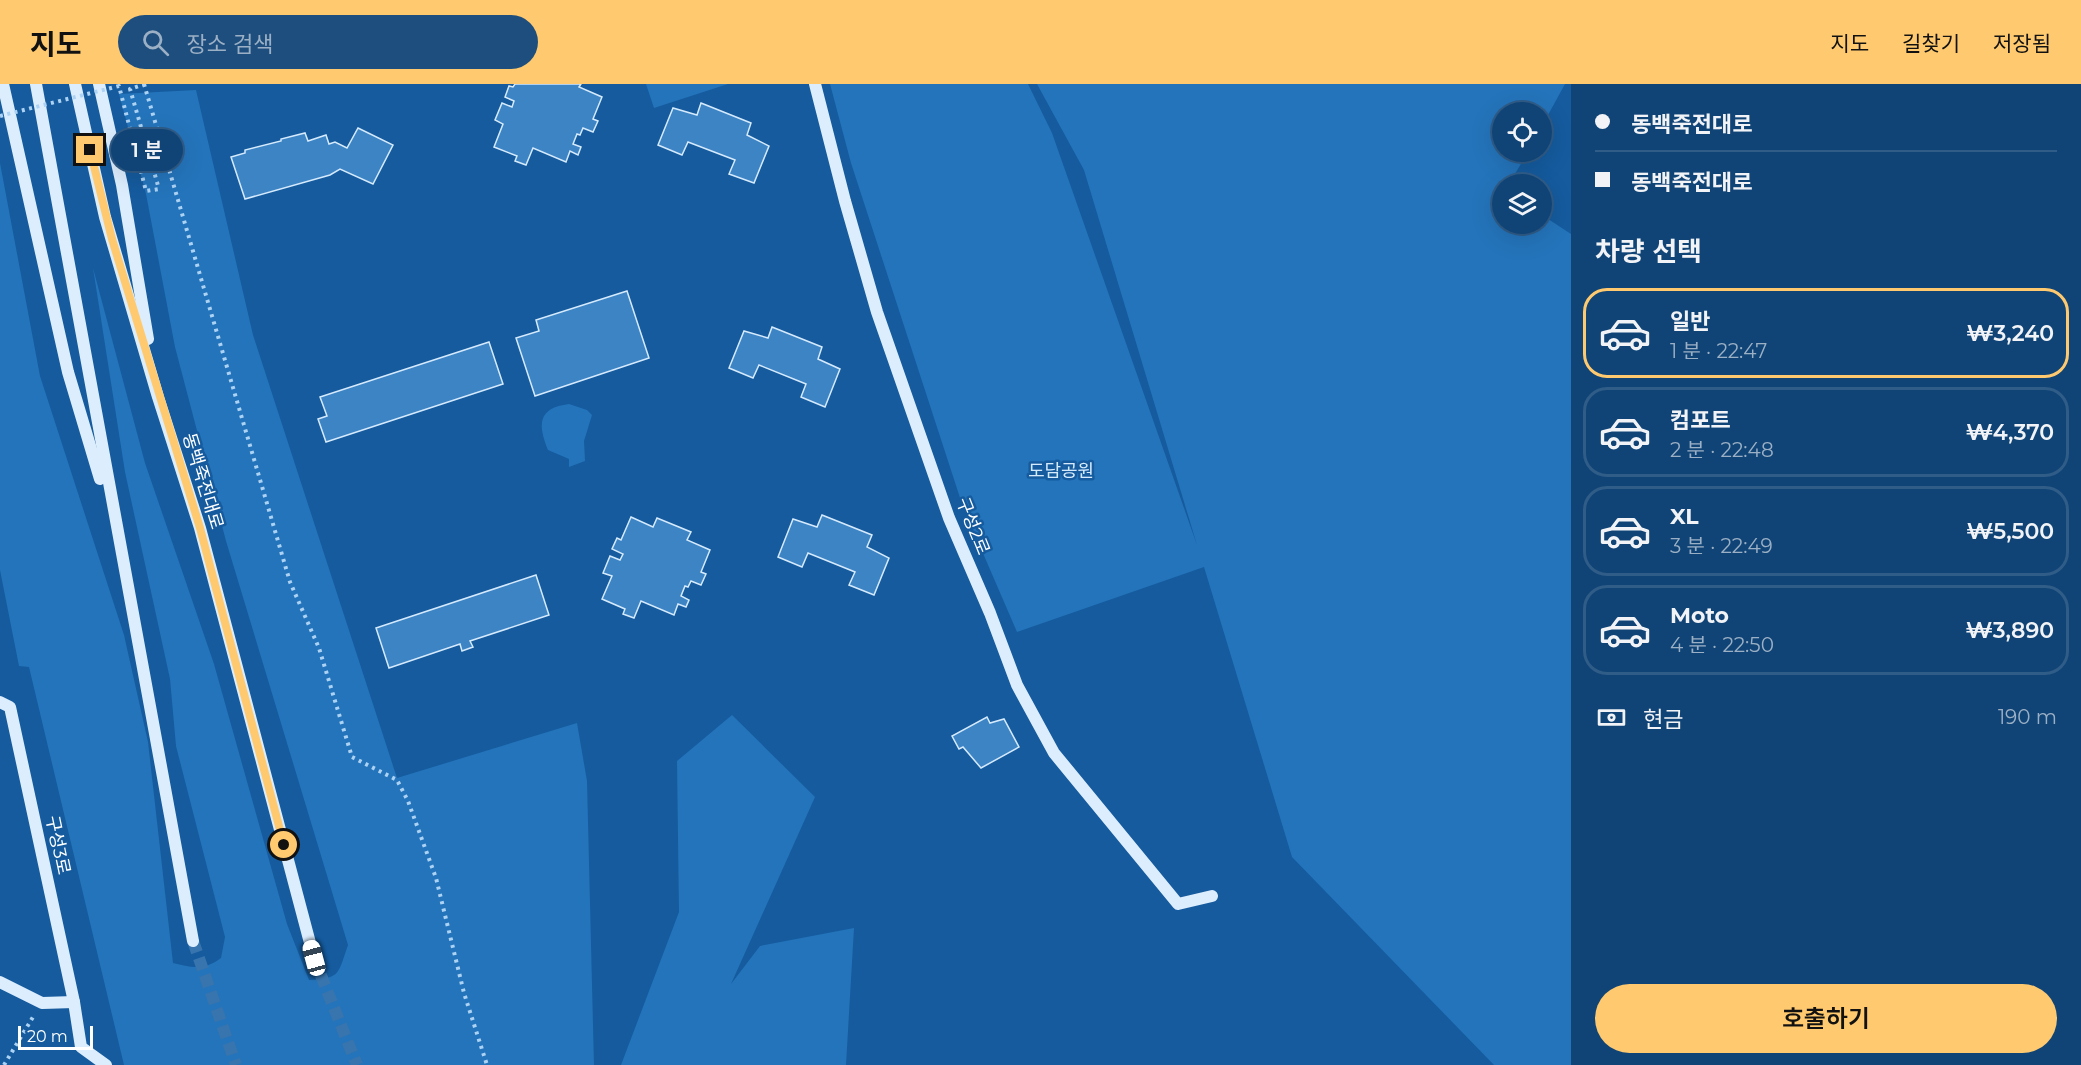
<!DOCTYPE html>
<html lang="ko">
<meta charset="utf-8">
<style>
body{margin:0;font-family:Montserrat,"Noto Sans KR",sans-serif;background:#1e4e7e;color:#f1f3f6;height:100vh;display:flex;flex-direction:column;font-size:22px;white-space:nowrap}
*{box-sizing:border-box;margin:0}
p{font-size:20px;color:#9cb0c5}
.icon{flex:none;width:33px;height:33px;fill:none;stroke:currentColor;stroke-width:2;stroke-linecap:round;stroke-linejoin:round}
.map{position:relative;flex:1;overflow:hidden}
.details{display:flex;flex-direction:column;background:#104476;width:510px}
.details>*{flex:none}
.hud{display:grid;align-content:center;height:132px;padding:0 24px;background:#104476}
.buttons{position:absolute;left:1492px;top:18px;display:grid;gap:12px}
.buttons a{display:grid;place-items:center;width:60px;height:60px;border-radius:50%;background:#104476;box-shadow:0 6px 24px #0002,0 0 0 2px #305c88;font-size:30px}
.scale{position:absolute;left:18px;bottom:15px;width:75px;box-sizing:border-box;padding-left:6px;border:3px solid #fff;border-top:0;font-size:16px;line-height:21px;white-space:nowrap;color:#fff;-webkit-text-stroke:4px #155b9e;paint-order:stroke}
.end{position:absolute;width:27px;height:27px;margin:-14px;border:8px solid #ffca6f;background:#111;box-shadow:0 0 0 3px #111}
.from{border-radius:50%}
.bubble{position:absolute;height:42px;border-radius:21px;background:#104476;box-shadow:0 6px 24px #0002,0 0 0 2px #305c88;font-size:20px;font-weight:600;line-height:42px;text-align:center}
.car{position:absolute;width:18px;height:36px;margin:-18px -9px;border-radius:8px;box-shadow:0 0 4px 2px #0007;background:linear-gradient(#fff 24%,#345 0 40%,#fff 0 76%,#345 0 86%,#fff 0)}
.hud b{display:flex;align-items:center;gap:21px;height:57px;font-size:22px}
.hud b+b{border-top:2px solid #305c88}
.hud i{width:15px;height:15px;background:#f1f3f6}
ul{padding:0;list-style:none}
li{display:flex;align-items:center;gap:18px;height:90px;margin:0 12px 9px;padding:0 12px;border:3px solid #305c88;border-radius:24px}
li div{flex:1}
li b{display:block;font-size:22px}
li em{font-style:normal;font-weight:600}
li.on{border-color:#ffca6f}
li>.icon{width:54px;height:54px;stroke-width:1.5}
h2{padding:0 24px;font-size:27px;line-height:72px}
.pay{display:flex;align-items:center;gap:15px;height:66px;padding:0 24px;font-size:22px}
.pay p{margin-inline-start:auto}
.primary-button{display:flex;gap:12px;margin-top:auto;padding:12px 24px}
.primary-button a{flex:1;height:69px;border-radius:36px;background:#ffca6f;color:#111;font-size:24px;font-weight:600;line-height:69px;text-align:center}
header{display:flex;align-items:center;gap:36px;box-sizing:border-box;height:84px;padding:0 30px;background:#ffca6f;color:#111}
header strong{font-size:28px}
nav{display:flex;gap:33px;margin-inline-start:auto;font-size:21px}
.search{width:420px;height:54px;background:#1e4e7e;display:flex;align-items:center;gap:15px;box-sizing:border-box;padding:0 21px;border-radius:33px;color:#9cb0c5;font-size:22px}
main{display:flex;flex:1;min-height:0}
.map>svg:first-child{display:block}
</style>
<header>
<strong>지도</strong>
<div class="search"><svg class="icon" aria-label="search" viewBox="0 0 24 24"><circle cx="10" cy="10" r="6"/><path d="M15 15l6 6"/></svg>장소 검색</div>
<nav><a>지도</a><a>길찾기</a><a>저장됨</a></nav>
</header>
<main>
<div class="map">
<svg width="1571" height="981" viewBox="0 0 1571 981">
<rect width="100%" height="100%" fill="#155b9e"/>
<!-- green -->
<g fill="#2474bb">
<path d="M646 0H728L654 24Z"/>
<path d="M830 0H1028L1052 49 1197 461 1084 86 1037 0H1565L1542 42V28H1503V68H1528L1509 100H1503V140H1542V131L1571 150V981H1494L1292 773 1204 483 1017 548 963 423 851 79Z"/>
<path d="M196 6 253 251 397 694 577 639 587 697 594 981H124L29 583 19 582 0 486V79L40 292 124 551 148 658 173 879C192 884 205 886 221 874L225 853 176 662 170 595 125 388 93 184 145 379 214 580 287 840 309 896C341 895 338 889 348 861L226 457 175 263 146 110 119 10Z"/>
<path d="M569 320 587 326 592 331 584 357 585 377 569 383V375L548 366C538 341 537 324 569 320Z"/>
<path d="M732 631 815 713 731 900 760 862 854 844 846 981H621L679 828 677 677Z"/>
</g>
<!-- building -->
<g fill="#3d84c5" stroke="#d5eafd" stroke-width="1.5">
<path d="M515 0H581L579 3 602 13 593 35 598 37 593 48 583 44 580 51 577 50 573 60 581 63 578 71 570 67 566 78 533 64 526 81 515 77 517 72 494 63 503 40 495 36 502 19 512 23 514 17 505 13 509 2 513 3Z"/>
<path d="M701 19 751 39 747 51 769 62 754 99 729 90 735 76 688 58 682 71 658 61 673 24 697 31Z"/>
<path d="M358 44 393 61 373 100 340 85 330 91 245 115 231 73 245 69V66L281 57V55L305 49 308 57 326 51 329 60 335 58 347 64Z"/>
<path d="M627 207 649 274 535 312 516 254 539 247 536 236Z"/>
<path d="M772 243 822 263 818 275 840 285 825 323 801 313 806 300 759 281 753 294 729 284 744 247 768 254Z"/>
<path d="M489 258 503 300 326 358 318 335 327 332 320 313Z"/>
<path d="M822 431 872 451 867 463 889 474 874 511 849 501 855 488 808 469 802 483 778 473 793 435 817 443Z"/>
<path d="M631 433 653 443 657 434 691 448 687 456 710 466 701 488 706 490 701 501 691 497 688 503 685 502 681 512 689 516 686 523 678 520 674 531 641 517 634 534 623 530 625 525 602 515 612 492 603 489 610 472 620 476 623 470 612 465 617 454 621 456Z"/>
<path d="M536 491 549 531 470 557 473 563 462 567 460 560 389 584 376 544Z"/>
<path d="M987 633 990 639 1004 635 1019 663 981 684 963 663 959 665 952 652Z"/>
</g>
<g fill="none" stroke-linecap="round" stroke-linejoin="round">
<!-- secondary-tunnel -->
<g stroke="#3874ad" stroke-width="12" stroke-dasharray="12 6" stroke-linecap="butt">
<path d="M193 857 236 981"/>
<path d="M314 874 357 981"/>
</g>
<!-- path -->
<g stroke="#acd2f4" stroke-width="4" stroke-dasharray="3 4.5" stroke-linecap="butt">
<path d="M144 0 290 498 319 564 352 673 397 696 408 717 436 794 464 909 487 981"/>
<path d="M145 0 130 5 159 105"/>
<path d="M4 981 33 933"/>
</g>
<!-- secondary -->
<g stroke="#dcedfd" stroke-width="12">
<path d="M3 0 68 288 100 395"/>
<path d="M36 0 193 857"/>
<path d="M75 0 105 133 158 313 200 444 314 874"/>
<path d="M99 0 122 101 148 255"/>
<path d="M815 0 845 117 877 228 949 434 990 529 1017 601 1054 669 1178 820 1212 812"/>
<path d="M0 618 10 623 74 918 42 919 0 898"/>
<path d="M74 918 81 963 106 981"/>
</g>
<!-- path-bridge -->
<path stroke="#acd2f4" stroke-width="4" stroke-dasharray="3 4.5" stroke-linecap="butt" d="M0 32 119 2 146 107 159 105"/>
</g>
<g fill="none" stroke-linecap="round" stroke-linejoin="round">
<!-- route -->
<path stroke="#ffca6f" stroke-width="8" d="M90 66 112 155 200 444 284 761"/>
</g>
<g text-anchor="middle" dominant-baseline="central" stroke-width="5" stroke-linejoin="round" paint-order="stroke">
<!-- park labels -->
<g font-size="18" fill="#d5eafd" stroke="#155b9e">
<text x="1061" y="387">도담공원</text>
</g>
<!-- street labels -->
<g font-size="18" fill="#fff" stroke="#155b9e">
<text transform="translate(203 397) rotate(73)">동백죽전대로</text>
<text transform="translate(973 442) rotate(68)">구성2로</text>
<text transform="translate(58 761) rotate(78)">구성3로</text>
</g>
</g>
</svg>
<div class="buttons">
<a><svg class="icon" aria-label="locate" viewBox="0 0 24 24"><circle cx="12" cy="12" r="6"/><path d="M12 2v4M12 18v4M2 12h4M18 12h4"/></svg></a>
<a><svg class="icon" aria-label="layers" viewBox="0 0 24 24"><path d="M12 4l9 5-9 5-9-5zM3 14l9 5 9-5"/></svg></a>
</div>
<div class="scale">20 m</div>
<i class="end from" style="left:284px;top:761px"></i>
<i class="end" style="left:90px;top:66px"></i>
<div class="bubble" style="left:111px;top:45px;width:72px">1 분</div>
<i class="car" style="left:314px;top:874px;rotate:345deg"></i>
</div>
<section class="details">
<div class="hud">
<b><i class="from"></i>동백죽전대로</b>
<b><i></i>동백죽전대로</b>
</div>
<h2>차량 선택</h2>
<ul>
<li class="on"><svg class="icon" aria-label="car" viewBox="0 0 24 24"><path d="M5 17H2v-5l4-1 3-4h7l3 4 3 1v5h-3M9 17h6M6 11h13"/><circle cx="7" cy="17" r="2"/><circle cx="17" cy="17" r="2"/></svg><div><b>일반</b><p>1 분 · 22:47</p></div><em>₩3,240</em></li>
<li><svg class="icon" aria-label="car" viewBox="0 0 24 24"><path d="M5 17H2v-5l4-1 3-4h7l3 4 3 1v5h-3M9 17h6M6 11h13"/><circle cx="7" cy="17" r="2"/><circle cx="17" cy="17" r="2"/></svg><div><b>컴포트</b><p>2 분 · 22:48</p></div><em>₩4,370</em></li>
<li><svg class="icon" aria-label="car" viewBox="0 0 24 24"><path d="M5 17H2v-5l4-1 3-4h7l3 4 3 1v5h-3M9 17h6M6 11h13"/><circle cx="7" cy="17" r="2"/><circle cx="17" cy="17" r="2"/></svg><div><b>XL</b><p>3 분 · 22:49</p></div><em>₩5,500</em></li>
<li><svg class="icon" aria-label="car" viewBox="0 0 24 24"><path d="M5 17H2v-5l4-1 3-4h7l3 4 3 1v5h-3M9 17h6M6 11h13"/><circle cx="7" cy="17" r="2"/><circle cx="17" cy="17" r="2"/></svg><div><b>Moto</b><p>4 분 · 22:50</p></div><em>₩3,890</em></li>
</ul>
<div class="pay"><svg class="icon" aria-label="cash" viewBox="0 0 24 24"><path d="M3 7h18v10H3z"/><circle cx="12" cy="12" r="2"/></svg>현금<p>190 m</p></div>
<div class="primary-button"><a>호출하기</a></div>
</section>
</main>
